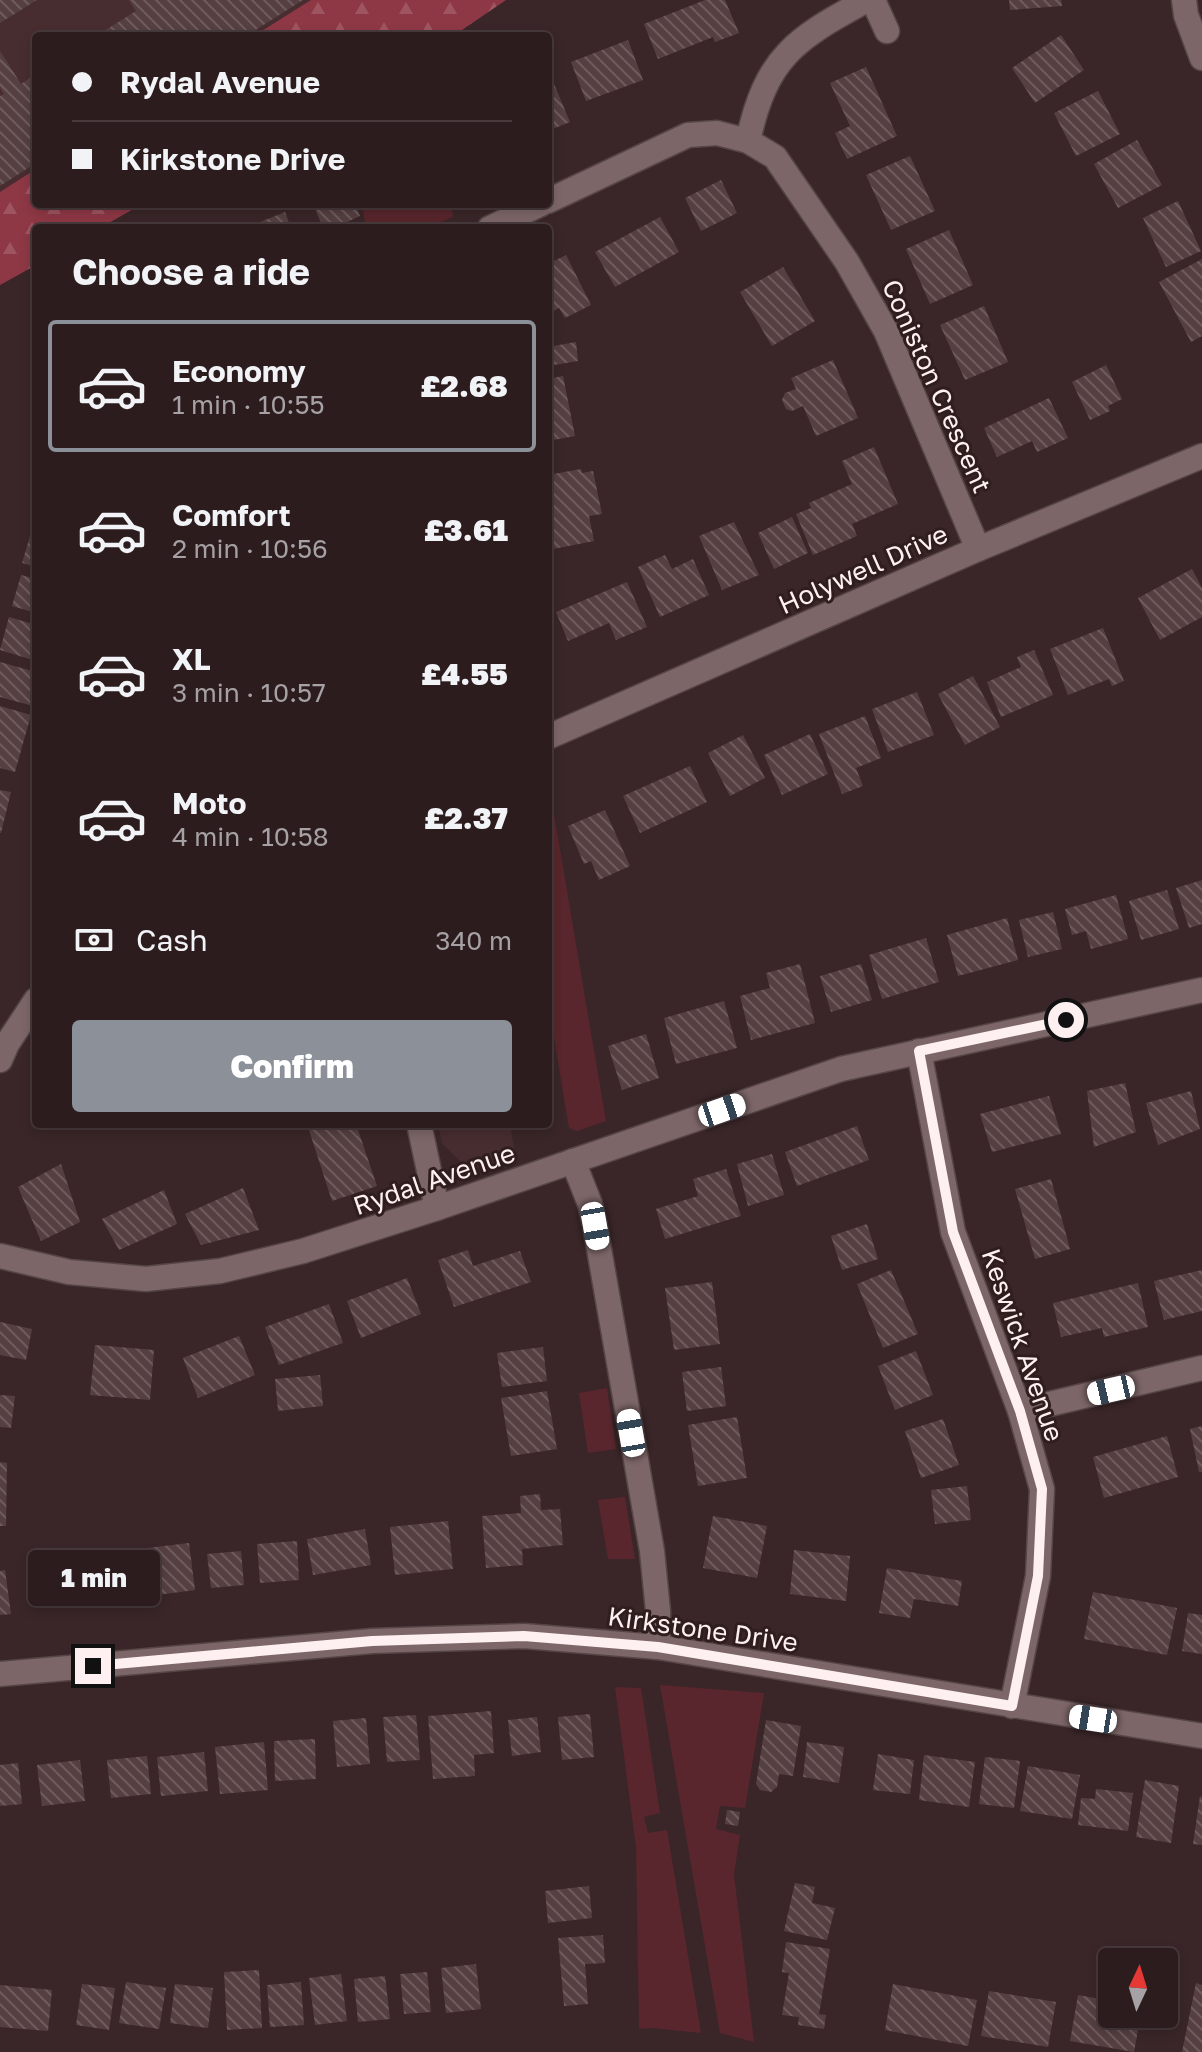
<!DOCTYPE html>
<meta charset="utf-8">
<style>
body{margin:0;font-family:"Golos Text",sans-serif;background:#38292b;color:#f1f3f6;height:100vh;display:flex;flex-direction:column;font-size:30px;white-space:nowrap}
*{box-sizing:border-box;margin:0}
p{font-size:26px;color:#a6a1a4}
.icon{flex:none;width:44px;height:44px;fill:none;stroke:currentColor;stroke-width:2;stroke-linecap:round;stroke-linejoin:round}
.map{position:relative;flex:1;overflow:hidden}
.panel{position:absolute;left:32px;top:224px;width:520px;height:904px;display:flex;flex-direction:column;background:#2c1c1e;border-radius:8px;box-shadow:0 4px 12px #0003,0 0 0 2px #483a3c}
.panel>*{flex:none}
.hud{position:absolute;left:32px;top:32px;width:520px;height:176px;border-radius:8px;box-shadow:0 4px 12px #0003,0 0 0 2px #483a3c;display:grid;align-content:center;height:176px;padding:0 40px;background:#2c1c1e}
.needle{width:52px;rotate:4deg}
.tools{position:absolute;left:1098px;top:1948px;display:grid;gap:16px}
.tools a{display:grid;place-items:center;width:80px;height:80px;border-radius:8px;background:#2c1c1e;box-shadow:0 4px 12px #0003,0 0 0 2px #483a3c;font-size:40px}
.end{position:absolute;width:36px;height:36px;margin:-18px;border:10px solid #fef0f1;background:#111;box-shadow:0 0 0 4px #111}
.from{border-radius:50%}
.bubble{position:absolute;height:56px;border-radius:8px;background:#2c1c1e;box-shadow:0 4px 12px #0003,0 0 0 2px #483a3c;font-size:26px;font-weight:800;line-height:56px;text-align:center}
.car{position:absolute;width:24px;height:48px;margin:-24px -12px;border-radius:10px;box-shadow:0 0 6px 2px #0007;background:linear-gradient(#fff 24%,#345 0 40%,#fff 0 76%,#345 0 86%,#fff 0)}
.hud b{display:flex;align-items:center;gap:28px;height:76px;font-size:30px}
.hud b+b{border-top:2px solid #483a3c}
.hud i{width:20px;height:20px;background:#f1f3f6}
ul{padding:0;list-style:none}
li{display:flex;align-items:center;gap:24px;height:132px;margin:0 16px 12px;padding:0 24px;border:4px solid transparent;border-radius:8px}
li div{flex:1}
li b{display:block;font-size:30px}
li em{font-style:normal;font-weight:800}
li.selected{border-color:#8c9099}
li>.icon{width:72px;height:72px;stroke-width:1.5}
h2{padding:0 40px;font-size:36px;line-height:96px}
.pay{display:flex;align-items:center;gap:20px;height:88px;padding:0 40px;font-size:30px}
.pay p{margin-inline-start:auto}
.action{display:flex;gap:16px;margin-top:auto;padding:16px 40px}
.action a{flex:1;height:92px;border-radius:8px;background:#8c9099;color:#fff;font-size:32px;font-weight:800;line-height:92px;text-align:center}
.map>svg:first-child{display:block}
</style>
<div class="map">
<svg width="1202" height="2052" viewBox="0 0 1202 2052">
<defs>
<pattern id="forest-firs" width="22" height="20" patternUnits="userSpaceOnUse" patternTransform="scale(2)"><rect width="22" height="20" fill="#8e3845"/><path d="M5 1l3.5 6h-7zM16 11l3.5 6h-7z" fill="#9f5560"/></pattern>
<pattern id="building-back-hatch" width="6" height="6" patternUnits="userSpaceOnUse" patternTransform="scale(2)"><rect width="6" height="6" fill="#553f41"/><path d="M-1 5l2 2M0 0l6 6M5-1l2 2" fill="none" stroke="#6e5b5d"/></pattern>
</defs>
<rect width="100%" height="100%" fill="#3a2628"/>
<!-- built -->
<g fill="#482d30">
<path d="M0 0H506L453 36H36V204H142L100 228H36V265L0 285Z"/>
<path d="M438 1124H510L515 1155 480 1168 460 1161 442 1143Z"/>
</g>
<!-- grass -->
<g fill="#58262c">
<path d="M362 204H451L453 217 426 228H366Z"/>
<path d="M548 779 606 1121 577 1131 569 1128 548 1001Z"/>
<path d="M607 1388 616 1449 588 1453 579 1393Z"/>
<path d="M625 1497 635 1559H608L598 1500Z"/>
<path d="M660 1685 764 1693 745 1808 720 1806 716 1829 740 1835 734 1874 754 2042 720 2033Z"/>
<path d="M615 1687 641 1688 660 1813 644 1817 648 1833 667 1830 701 2033 652 2028 639 2029 636 1848Z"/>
</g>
<!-- forest -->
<g fill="url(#forest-firs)">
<path d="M311 0H506L453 36H254Z"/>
<path d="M36 169V204H142L100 228H36V265L0 285V192Z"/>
</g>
<!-- building -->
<g fill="url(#building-back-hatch)">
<path d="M0 0H37L0 23Z"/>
<path d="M129 0H303L246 36H96L136 11Z"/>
<path d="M705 0H725L739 33 715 42 713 37 658 59 644 24Z"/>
<path d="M1009 0H1061L1062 6 1010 10Z"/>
<path d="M1061 35 1084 70 1035 103 1012 68Z"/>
<path d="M628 40 643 80 586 101 571 62Z"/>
<path d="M0 51 21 84 36 74V163L0 186V96L4 94 0 88Z"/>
<path d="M866 67 897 136 847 159 835 133 850 126 830 83Z"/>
<path d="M554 84 570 122 548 131V86Z"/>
<path d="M1098 91 1120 134 1076 156 1054 113Z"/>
<path d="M1137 140 1162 185 1118 208 1094 164Z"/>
<path d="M910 156 935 211 891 230 866 175Z"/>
<path d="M721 180 737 213 701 231 685 198Z"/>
<path d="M1178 201 1201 251 1166 267 1143 218Z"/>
<path d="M313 204H355L360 216 345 223V228H323Z"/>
<path d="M285 212 291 228H245Z"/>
<path d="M660 217 679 252 615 287 595 252Z"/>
<path d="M949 230 973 285 930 304 906 249Z"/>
<path d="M566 255 591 305 565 318 559 308 548 314V264Z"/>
<path d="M1202 259V336L1191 342 1159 282Z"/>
<path d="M783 267 815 321 772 346 740 292Z"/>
<path d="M984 306 1008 362 965 380 940 325Z"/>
<path d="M576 342 578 361 548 366V347Z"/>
<path d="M833 360 858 418 816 436 803 406 792 411 786 409 782 400 785 393 796 389 791 378Z"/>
<path d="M1106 365 1122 399 1108 406 1110 411 1090 420 1072 382Z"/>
<path d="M563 376 575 436 548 441V379Z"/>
<path d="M1049 398 1068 438 1037 452 1032 441 997 457 984 428Z"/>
<path d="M874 447 898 504 852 524 857 536 813 555 796 514 811 508 809 503 852 484 842 461Z"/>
<path d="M581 469 582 473 593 471 602 514 589 516 594 541 548 550V475Z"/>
<path d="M792 517 808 553 774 569 758 533Z"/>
<path d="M734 522 759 575 722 590 699 536Z"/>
<path d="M32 529 36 530V567L22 563Z"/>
<path d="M665 555 672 569 693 559 709 595 660 617 638 567Z"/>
<path d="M1192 569 1202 588V617L1160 640 1138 598Z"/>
<path d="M21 575 36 579V613L12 606Z"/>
<path d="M627 582 647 627 616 640 609 623 568 641 556 612Z"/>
<path d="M9 617 36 625V661L0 650Z"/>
<path d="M1103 628 1124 681 1112 686 1109 679 1068 695 1050 649Z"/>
<path d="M1034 650 1053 695 1001 717 987 682 1021 667 1017 657Z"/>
<path d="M0 662 36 672V694L33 706 0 697Z"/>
<path d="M973 676 1000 727 965 745 938 694Z"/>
<path d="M917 692 934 735 888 752 872 709Z"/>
<path d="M0 706 31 715 15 772 0 768Z"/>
<path d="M865 716 881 758 856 768 863 786 842 794 819 734Z"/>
<path d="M810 734 828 774 782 795 764 755Z"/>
<path d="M743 735 765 778 730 796 708 753Z"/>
<path d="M690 766 707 802 640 833 623 796Z"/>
<path d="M0 790 11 792 1 833H0Z"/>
<path d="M605 810 630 866 599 880 591 861 584 864 568 826Z"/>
<path d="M1202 880V924L1189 928 1176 888Z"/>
<path d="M1167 890 1179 929 1141 940 1129 901Z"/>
<path d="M1116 895 1128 939 1091 949 1086 931 1072 935 1065 909Z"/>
<path d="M1053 912 1062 949 1028 957 1019 920Z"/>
<path d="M1007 918 1018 960 958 976 947 935Z"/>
<path d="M926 938 939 982 882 999 869 955Z"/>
<path d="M800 964 815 1023 751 1040 740 996 770 988 766 973Z"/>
<path d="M861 964 872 1000 831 1012 820 976Z"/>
<path d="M724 1001 737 1048 676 1064 664 1018Z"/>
<path d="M646 1034 659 1078 622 1090 608 1046Z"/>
<path d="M1125 1083 1136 1132 1094 1147 1087 1091Z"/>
<path d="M1191 1091 1200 1129 1158 1145 1146 1103Z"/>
<path d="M1049 1096 1061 1134 992 1152 980 1114Z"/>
<path d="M307 1124H356L377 1186 332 1201Z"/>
<path d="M857 1126 869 1160 797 1186 785 1152Z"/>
<path d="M772 1154 784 1195 748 1206 737 1164Z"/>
<path d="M61 1164 80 1222 41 1241 18 1187Z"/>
<path d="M726 1169 741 1216 665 1239 656 1209 698 1196 693 1179Z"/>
<path d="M1051 1179 1070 1249 1035 1259 1015 1189Z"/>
<path d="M243 1188 259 1230 201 1245 185 1214Z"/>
<path d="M164 1190 177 1224 119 1250 102 1219Z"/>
<path d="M867 1224 878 1259 842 1270 831 1236Z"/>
<path d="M468 1250 473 1266 520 1251 531 1282 454 1307 438 1260Z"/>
<path d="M891 1270 918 1334 883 1348 857 1284Z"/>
<path d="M1202 1270V1311L1164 1320 1154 1281Z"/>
<path d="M407 1278 421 1314 361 1338 347 1301Z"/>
<path d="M712 1282 720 1344 674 1350 665 1288Z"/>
<path d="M1138 1283 1148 1327 1104 1337 1102 1328 1061 1337 1053 1303Z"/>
<path d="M329 1304 343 1343 279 1365 265 1327Z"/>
<path d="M0 1322 32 1329 26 1360 0 1355Z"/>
<path d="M239 1336 255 1375 198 1398 183 1358Z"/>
<path d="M95 1345 154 1350 150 1400 90 1395Z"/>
<path d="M543 1347 547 1381 502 1387 497 1353Z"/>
<path d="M916 1351 933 1395 895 1410 878 1366Z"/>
<path d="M721 1367 726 1406 687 1411 682 1372Z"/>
<path d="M320 1375 323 1406 278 1411 275 1379Z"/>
<path d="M547 1391 557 1449 511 1456 501 1398Z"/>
<path d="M0 1395 15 1396 11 1428 0 1427Z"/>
<path d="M737 1417 747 1478 698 1486 688 1425Z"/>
<path d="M943 1419 959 1465 921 1478 905 1431Z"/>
<path d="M1202 1426V1472H1199L1190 1429Z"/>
<path d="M1167 1436 1178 1477 1104 1498 1093 1457Z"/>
<path d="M0 1462 7 1463 6 1526H0Z"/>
<path d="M967 1486 971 1520 935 1524 931 1490Z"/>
<path d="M540 1494 541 1510 560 1509 563 1545 522 1549 523 1565 486 1568 482 1516 521 1513 520 1496Z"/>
<path d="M713 1516 767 1526 757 1578 703 1568Z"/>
<path d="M448 1521 453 1569 395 1575 390 1527Z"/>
<path d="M365 1529 371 1565 313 1575 307 1539Z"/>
<path d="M297 1541 299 1580 260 1583 257 1544Z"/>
<path d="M189 1543 195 1590 120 1600 114 1552Z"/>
<path d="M794 1550 850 1556 846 1601 790 1594Z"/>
<path d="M241 1551 244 1585 211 1588 207 1554Z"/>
<path d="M887 1568 962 1581 958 1606 914 1599 910 1618 879 1613Z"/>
<path d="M36 1569H94V1608H37Z"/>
<path d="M5 1570 11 1614 0 1615V1571Z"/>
<path d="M1093 1592 1177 1608 1167 1655 1084 1639Z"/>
<path d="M1188 1613 1202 1615V1654L1182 1651Z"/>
<path d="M491 1711 494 1753 474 1755 475 1776 433 1779 428 1716Z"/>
<path d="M590 1714 594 1757 562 1760 558 1717Z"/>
<path d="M416 1715 420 1760 387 1762 383 1717Z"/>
<path d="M537 1717 541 1752 512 1756 508 1720Z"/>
<path d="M366 1718 370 1764 337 1767 333 1721Z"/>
<path d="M766 1720 801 1726 793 1776 779 1774 777 1787 771 1792 760 1790 756 1784Z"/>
<path d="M315 1739 316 1779 275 1781 274 1741Z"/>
<path d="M264 1742 268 1790 220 1794 215 1747Z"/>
<path d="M807 1742 844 1747 839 1783 803 1777Z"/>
<path d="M204 1752 208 1791 161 1796 157 1757Z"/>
<path d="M878 1754 914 1760 910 1794 873 1790Z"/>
<path d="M924 1755 975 1762 969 1807 919 1800Z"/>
<path d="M147 1756 151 1794 111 1798 107 1760Z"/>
<path d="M985 1757 1020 1761 1014 1808 979 1804Z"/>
<path d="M80 1760 85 1801 42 1806 37 1765Z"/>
<path d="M18 1763 22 1804 0 1806V1765Z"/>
<path d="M1028 1766 1080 1775 1072 1819 1020 1811Z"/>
<path d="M1145 1780 1179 1786 1171 1843 1136 1837Z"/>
<path d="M1096 1789 1133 1793 1128 1831 1078 1825 1081 1798 1095 1799Z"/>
<path d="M1200 1796 1202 1797V1845L1193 1844Z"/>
<path d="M727 1810 740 1812 738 1826 725 1824Z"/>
<path d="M795 1883 815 1887 812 1903 835 1908 827 1940 784 1931Z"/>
<path d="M589 1886 592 1918 548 1923 545 1891Z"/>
<path d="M603 1935 605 1963 585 1964 588 2004 564 2006 558 1938Z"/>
<path d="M786 1942 830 1949 819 2014 826 2015 824 2029 798 2025 799 2017 782 2015 789 1973 782 1972Z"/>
<path d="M476 1964 481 2009 446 2013 441 1968Z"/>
<path d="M259 1970 262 2028 227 2030 224 1972Z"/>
<path d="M427 1972 431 2012 404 2014 400 1974Z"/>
<path d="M341 1974 347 2021 315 2025 309 1978Z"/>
<path d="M385 1976 390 2019 358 2022 354 1979Z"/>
<path d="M126 1982 166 1988 159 2029 119 2023Z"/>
<path d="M301 1982 304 2025 270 2027 267 1985Z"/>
<path d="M1196 1983 1202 1985V2052H1182Z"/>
<path d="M82 1984 115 1988 109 2030 76 2025Z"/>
<path d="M175 1984 213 1988 208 2028 170 2023Z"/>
<path d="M893 1984 977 2000 968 2046 885 2030Z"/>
<path d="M0 1985 52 1990 48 2031 0 2027Z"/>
<path d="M989 1991 1056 2002 1048 2047 981 2036Z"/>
<path d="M1078 1995 1112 2001V2014H1141L1134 2052 1070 2041Z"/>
</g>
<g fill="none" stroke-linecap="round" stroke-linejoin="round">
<defs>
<g id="street">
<path d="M873 0 887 31"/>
<path d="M1184 0 1186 15 1202 58"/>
<path d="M748 141C766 57 795 39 867 0"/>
<path d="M548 201 688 135 717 133 748 141 775 157 847 262 886 331 978 549"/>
<path d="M490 228 541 204"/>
<path d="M548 737 978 549 1202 456"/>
<path d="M919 1051 953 1232 1020 1411 1042 1489 1038 1576 1012 1706"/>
<path d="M0 1060 7 1044 36 1000"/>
<path d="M419 1124 437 1208"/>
<path d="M573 1161 590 1204 595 1226 652 1551 658 1611V1647"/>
<path d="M0 1256 69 1272 146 1279 220 1271 303 1251 437 1208 841 1069 1202 990"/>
<path d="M1020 1411 1202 1368"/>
<path d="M0 1674 372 1641 524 1636 658 1647 1202 1736"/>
</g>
</defs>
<!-- street casing -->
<use href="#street" stroke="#564547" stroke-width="27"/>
<!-- street -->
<use href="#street" stroke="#7d6668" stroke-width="24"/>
</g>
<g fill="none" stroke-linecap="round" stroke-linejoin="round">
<!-- route -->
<path stroke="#fef0f1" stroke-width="10" d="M93 1666 372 1641 524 1636 658 1647 1012 1706 1038 1576 1042 1489 1020 1411 953 1232 919 1051 1066 1020"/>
</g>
<g text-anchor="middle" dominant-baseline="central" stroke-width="6" stroke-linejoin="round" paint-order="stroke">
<!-- street labels -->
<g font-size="26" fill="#fef0f1" stroke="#301d1e">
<text transform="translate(937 386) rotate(66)">Coniston Crescent</text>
<text transform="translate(863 569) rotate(-24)">Holywell Drive</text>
<text transform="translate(434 1179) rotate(-19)">Rydal Avenue</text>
<text transform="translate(1023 1345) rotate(71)">Keswick Avenue</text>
<text transform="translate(703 1629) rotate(8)">Kirkstone Drive</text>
</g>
</g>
</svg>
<div class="tools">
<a><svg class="needle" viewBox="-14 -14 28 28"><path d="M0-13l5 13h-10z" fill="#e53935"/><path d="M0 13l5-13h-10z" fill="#a6a1a4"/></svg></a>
</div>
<i class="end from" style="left:1066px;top:1020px"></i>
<i class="end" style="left:93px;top:1666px"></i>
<div class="bubble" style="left:28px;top:1550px;width:132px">1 min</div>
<i class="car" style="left:722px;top:1110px;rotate:71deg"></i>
<i class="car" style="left:595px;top:1226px;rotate:170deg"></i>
<i class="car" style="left:1111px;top:1390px;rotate:257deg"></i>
<i class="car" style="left:631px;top:1433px;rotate:350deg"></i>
<i class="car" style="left:1093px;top:1719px;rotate:279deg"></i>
<div class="hud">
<b><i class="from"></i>Rydal Avenue</b>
<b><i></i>Kirkstone Drive</b>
</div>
<section class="panel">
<h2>Choose a ride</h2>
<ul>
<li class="selected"><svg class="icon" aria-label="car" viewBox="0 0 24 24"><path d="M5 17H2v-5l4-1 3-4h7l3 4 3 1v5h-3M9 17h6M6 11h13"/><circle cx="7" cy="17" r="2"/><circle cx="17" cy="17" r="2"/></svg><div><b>Economy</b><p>1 min · 10:55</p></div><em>£2.68</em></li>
<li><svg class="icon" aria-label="car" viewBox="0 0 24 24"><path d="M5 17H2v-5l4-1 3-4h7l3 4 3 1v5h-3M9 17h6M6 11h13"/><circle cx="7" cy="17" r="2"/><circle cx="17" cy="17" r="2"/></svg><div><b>Comfort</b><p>2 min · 10:56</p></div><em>£3.61</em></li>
<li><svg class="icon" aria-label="car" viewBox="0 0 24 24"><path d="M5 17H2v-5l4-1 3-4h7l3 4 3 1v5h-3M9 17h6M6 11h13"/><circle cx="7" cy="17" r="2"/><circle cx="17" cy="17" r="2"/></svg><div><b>XL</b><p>3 min · 10:57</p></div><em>£4.55</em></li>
<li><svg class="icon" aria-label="car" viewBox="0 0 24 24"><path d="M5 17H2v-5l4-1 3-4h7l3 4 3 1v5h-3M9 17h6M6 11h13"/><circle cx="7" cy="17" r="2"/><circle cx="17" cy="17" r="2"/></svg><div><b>Moto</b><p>4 min · 10:58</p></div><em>£2.37</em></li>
</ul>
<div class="pay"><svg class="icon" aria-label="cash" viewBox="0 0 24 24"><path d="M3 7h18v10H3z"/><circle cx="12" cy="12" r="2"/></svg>Cash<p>340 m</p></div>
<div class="action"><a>Confirm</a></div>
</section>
</div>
